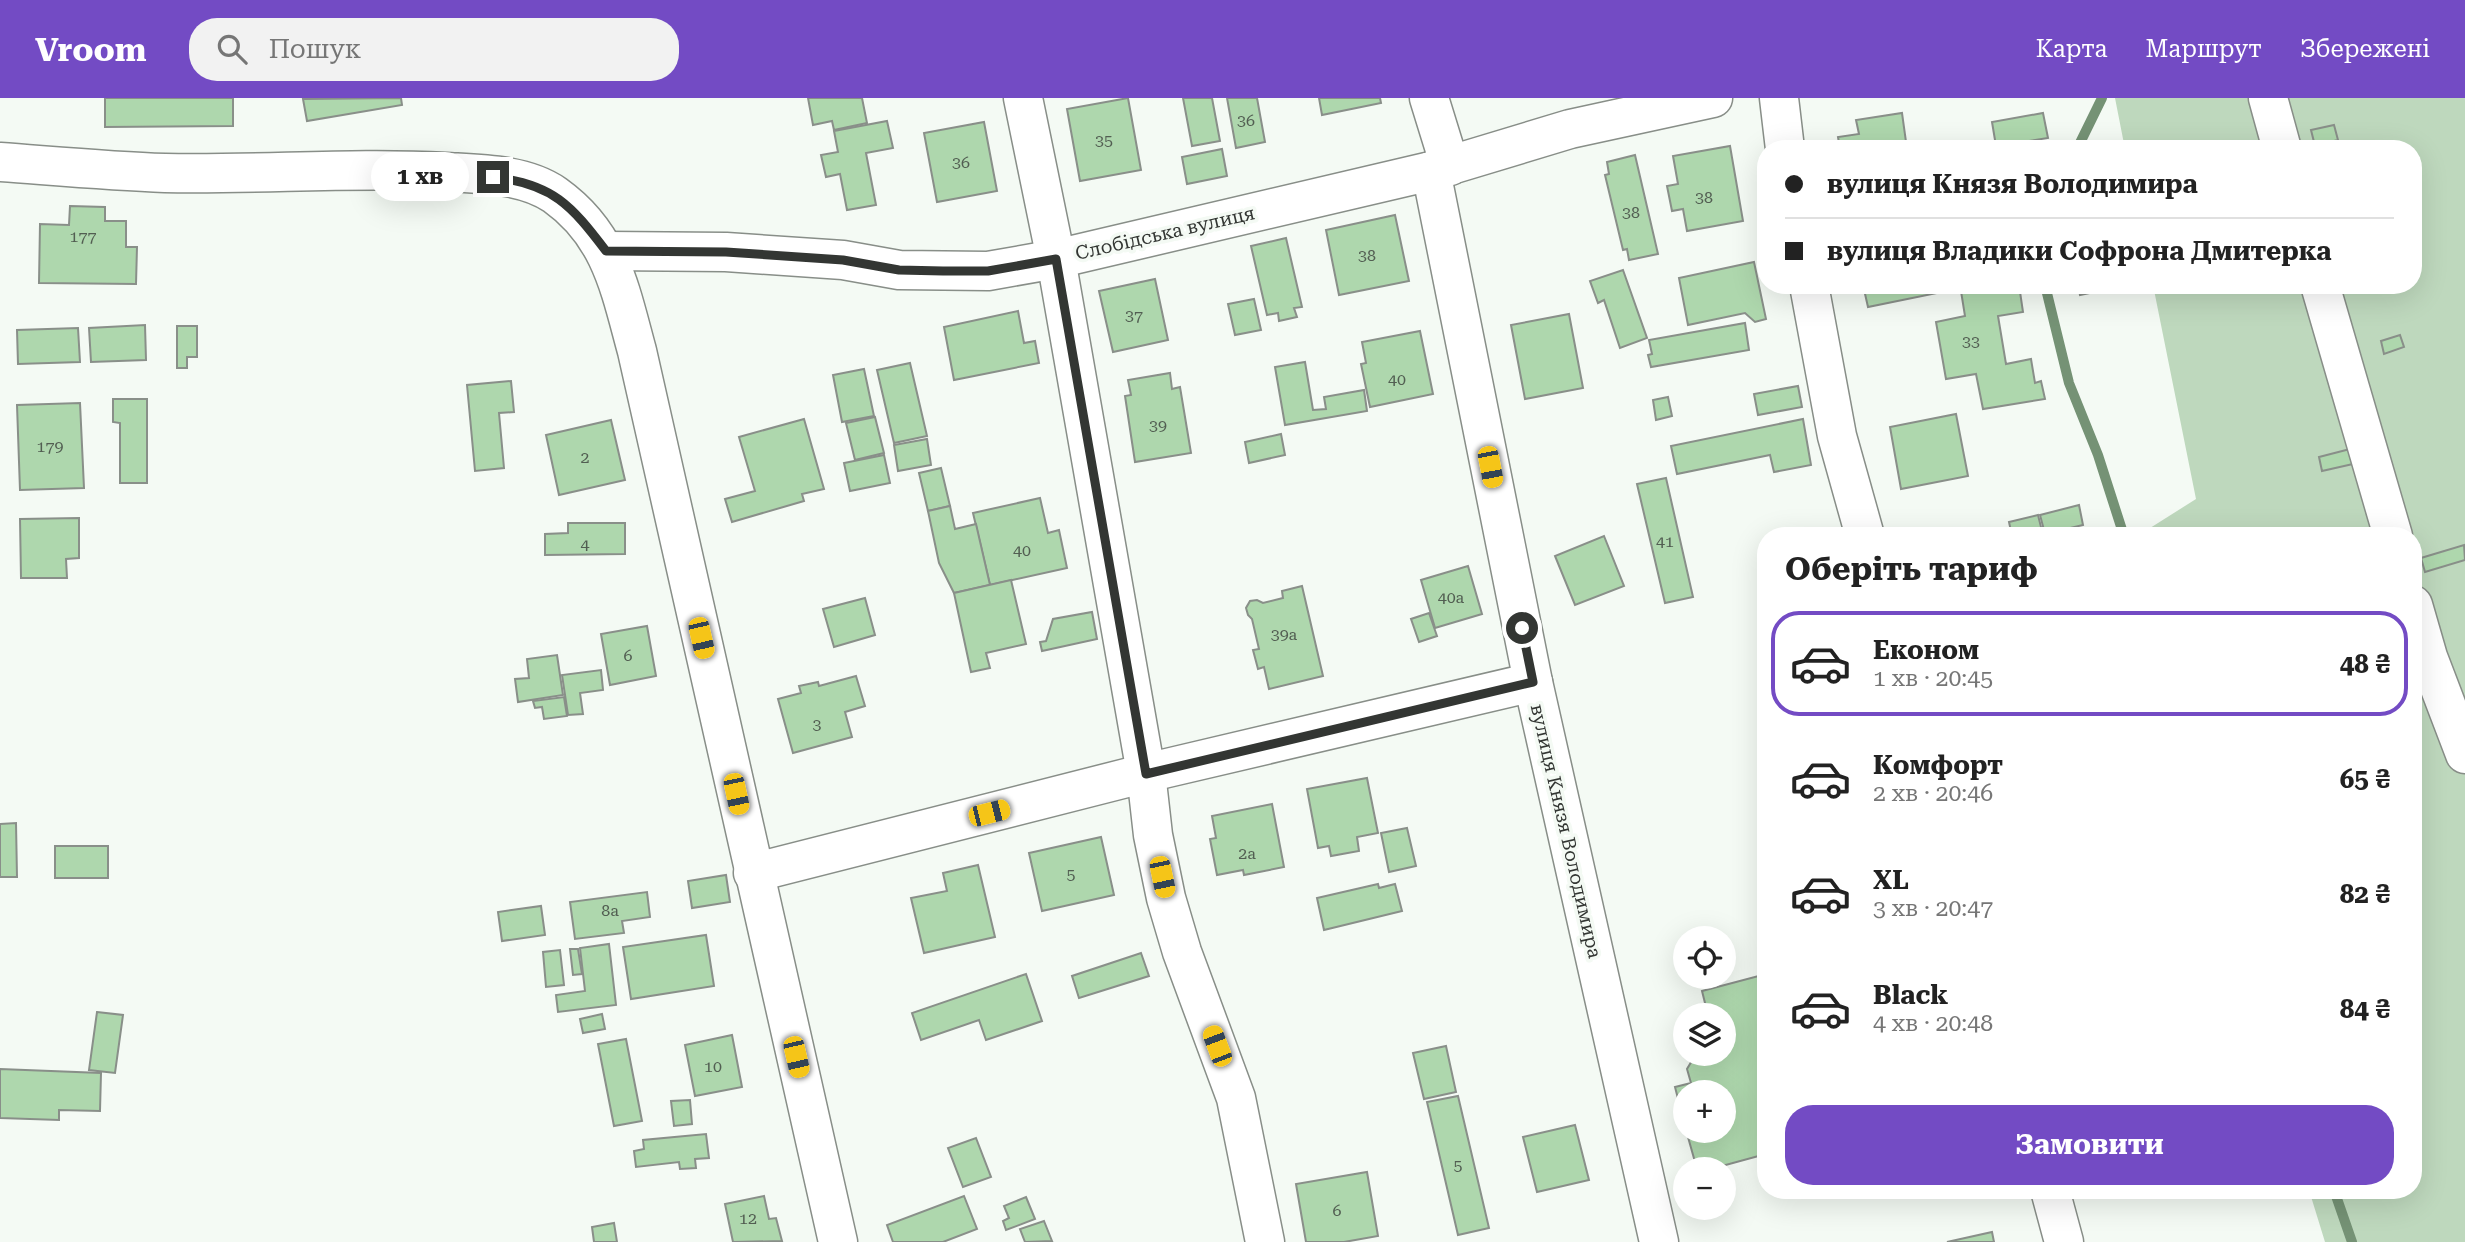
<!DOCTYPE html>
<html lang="uk">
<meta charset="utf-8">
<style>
body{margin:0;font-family:"Roboto Serif",serif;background:#f2f2f2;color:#222;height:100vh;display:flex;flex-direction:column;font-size:26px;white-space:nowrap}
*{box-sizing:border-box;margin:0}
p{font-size:23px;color:#767676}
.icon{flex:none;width:38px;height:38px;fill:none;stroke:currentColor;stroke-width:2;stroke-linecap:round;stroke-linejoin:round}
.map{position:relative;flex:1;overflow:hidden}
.side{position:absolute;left:1757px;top:429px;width:665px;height:672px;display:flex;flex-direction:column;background:#fff;border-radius:28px;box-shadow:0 7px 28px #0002}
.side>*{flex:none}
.guide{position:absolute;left:1757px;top:42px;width:665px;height:154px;border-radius:28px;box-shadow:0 7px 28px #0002;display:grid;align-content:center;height:154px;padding:0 28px;background:#fff}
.tools{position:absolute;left:1673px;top:828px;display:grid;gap:14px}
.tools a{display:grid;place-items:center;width:63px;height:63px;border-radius:50%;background:#fff;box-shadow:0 7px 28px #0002;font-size:35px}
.end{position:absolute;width:32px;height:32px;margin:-16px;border:9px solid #333633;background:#fff;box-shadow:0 0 0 4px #fff}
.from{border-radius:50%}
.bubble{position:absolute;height:49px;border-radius:24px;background:#fff;box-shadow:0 7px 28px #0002;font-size:23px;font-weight:700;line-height:49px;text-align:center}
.car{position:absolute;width:21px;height:42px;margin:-21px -10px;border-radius:9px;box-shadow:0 0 5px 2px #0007;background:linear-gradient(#f5c518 24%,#345 0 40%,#f5c518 0 76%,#345 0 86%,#f5c518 0)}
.guide b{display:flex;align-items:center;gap:24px;height:66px;font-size:26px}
.guide b+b{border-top:2px solid #e0e0e0}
.guide i{width:18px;height:18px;background:#222}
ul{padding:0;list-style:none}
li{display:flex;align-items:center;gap:21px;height:105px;margin:0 14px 10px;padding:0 14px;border:4px solid transparent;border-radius:28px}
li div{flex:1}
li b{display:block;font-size:26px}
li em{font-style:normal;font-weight:700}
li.selected{border-color:#734bc4}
li>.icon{width:63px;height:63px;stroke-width:1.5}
h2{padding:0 28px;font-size:32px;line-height:84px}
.button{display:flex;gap:14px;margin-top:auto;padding:14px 28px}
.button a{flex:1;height:80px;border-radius:28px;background:#734bc4;color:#fff;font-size:28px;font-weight:700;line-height:80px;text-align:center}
header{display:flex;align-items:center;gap:42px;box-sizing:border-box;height:98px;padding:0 35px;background:#734bc4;color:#fff}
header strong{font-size:33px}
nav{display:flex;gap:38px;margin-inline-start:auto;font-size:24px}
.search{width:490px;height:63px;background:#f2f2f2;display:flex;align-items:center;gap:18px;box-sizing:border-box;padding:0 24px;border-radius:28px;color:#767676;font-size:26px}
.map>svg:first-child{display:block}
</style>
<header>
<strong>Vroom</strong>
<div class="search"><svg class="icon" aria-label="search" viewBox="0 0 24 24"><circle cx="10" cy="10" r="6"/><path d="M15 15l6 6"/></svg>Пошук</div>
<nav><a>Карта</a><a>Маршрут</a><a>Збережені</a></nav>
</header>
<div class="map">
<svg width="2465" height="1144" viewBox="0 0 2465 1144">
<rect width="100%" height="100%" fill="#f4faf4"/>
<!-- green -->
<path fill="#bed8bd" d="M2115 0H2465V1144H2325L2309 1092H2413V438L2139 437 2196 401 2153 187H2413V51H2125Z"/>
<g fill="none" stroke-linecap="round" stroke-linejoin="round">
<!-- stream -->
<g stroke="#759275" stroke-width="10">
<path d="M2077 51 2102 0"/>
<path d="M2045 187 2069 285 2098 357 2124 438"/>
<path d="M2334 1092 2352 1144"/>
</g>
</g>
<!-- building -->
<g fill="#aed7ad" stroke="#898f89" stroke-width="2">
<path d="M105 0H233V28L105 29Z"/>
<path d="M401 0 402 7 307 23 303 1Z"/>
<path d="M808 0H862L867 25 834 32 832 23 813 27Z"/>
<path d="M1128 0 1141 72 1080 83 1067 11Z"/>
<path d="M1183 0H1212L1220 43 1192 48Z"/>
<path d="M1227 0H1257L1265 44 1236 50Z"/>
<path d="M1319 0H1380L1381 5 1322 17Z"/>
<path d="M1902 15 1907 51H1840L1838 39 1859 36 1856 22Z"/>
<path d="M2043 15 2048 40 1996 48 1992 24Z"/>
<path d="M887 23 893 50 866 55 876 107 847 112 840 76 826 79 821 57 838 54 834 33Z"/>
<path d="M984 24 997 93 937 104 924 35Z"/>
<path d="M2334 27 2338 42 2315 48 2311 32Z"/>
<path d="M1730 48 1743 123 1687 133 1683 111 1672 113 1667 88 1678 86 1673 58Z"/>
<path d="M1222 51 1227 78 1187 86 1182 59Z"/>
<path d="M1635 57 1658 156 1629 162 1627 151 1623 152 1605 77 1609 76 1607 64Z"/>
<path d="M70 108 105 109V123H126V149H137L136 186 39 185 40 126 69 127Z"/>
<path d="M1395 117 1409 183 1339 197 1326 132Z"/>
<path d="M1286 140 1302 209 1294 210 1297 219 1279 223 1278 215 1267 217 1251 148Z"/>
<path d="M1754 164 1766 221 1755 224 1745 215 1688 227 1679 180Z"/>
<path d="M1623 172 1647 240 1620 250 1604 202 1598 205 1590 183Z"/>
<path d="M1155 181 1168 242 1113 254 1099 193Z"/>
<path d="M1863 187H1936L1937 195 1868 209Z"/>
<path d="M1960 187H2019L2023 214 1998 218 2006 266 2031 261 2035 285 2041 283 2045 301 1983 311 1976 276 1946 281 1936 224 1965 218Z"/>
<path d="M2078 187H2103L2104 192 2080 197Z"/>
<path d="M1254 201 1261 232 1235 237 1228 206Z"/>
<path d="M1018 213 1024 245 1035 243 1039 265 954 282 944 229Z"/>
<path d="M1569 216 1583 290 1525 301 1511 227Z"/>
<path d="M1745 225 1749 252 1651 269 1648 257 1652 256 1649 242Z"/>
<path d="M145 227 146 262 91 264 89 230Z"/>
<path d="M177 228H197V259H187V270H177Z"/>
<path d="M78 230 80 264 18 266 17 232Z"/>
<path d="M1420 233 1433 296 1370 309 1361 266 1366 265 1362 244Z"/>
<path d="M2400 237 2404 249 2384 256 2381 243Z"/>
<path d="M1305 264 1313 312 1326 311 1324 299 1364 292 1367 313 1285 327 1275 269Z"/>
<path d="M910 265 927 338 894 345 877 272Z"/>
<path d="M864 271 874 318 842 324 833 277Z"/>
<path d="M1170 275 1172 291 1180 289 1191 355 1135 364 1125 298 1131 297 1128 282Z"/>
<path d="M511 283 514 314 499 315 504 370 475 373 467 287Z"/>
<path d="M1798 288 1802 309 1758 317 1754 296Z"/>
<path d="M1668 299 1672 318 1656 322 1653 302Z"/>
<path d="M113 301H147V385H120V325L113 324Z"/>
<path d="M80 305 84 390 20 392 17 307Z"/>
<path d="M1956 316 1968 378 1901 391 1890 329Z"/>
<path d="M875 319 884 355 855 362 846 325Z"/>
<path d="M804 321 824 391 802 396 804 403 732 424 725 401 755 393 739 339Z"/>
<path d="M1803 321 1811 367 1774 374 1770 357 1677 376 1671 348Z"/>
<path d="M611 322 625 382 559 397 546 337Z"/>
<path d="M1281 336 1285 357 1249 365 1245 344Z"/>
<path d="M927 341 931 367 898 373 894 347Z"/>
<path d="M2350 351 2353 366 2322 373 2319 359Z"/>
<path d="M884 357 890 385 850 393 844 365Z"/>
<path d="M941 370 950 408 928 413 919 375Z"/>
<path d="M1666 380 1693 499 1665 505 1637 386Z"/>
<path d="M1040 400 1048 435 1059 432 1067 470 990 487 973 415Z"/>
<path d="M2079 407 2083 427 2045 436 2040 417Z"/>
<path d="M950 408 955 431 976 426 990 487 954 495 939 465 928 413Z"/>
<path d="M2038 417 2043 437 2012 438 2009 424Z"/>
<path d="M79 420V460L66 461 67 480H21L20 421Z"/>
<path d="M568 425H625V456L545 457V436L568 435Z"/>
<path d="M1604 438 1624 488 1575 507 1555 458Z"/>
<path d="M2464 447 2465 462 2425 474 2421 460Z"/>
<path d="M1468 468 1482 516 1435 530 1421 482Z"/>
<path d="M1011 482 1026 546 986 555 990 570 971 574 954 495Z"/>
<path d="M1302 488 1323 578 1269 591 1264 569 1258 571 1253 552 1259 551 1252 521 1248 517 1246 510 1250 503 1257 502 1263 505 1283 500 1282 493Z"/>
<path d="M865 500 875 537 834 549 823 511Z"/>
<path d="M1092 514 1097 541 1042 553 1040 544 1046 543 1053 521Z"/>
<path d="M1429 515 1437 538 1419 544 1411 521Z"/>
<path d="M647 528 656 578 610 587 601 536Z"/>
<path d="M557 557 563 597 518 604 515 581 529 580 527 561Z"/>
<path d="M601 572 603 592 580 595 583 616 568 617 562 577Z"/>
<path d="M856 578 865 608 845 614 852 639 793 655 778 601 801 595 799 588 818 584 819 588Z"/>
<path d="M564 599 567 618 544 621 542 609 535 610 533 603Z"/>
<path d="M1367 680 1378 735 1357 739 1359 753 1331 758 1329 748 1318 750 1307 691Z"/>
<path d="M1272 706 1284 769 1244 777 1243 772 1217 777 1210 741 1216 740 1212 718Z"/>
<path d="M16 725 17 779H0V726Z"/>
<path d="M1407 730 1416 768 1389 774 1381 735Z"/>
<path d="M1101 739 1114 797 1042 813 1029 755Z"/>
<rect x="55" y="748" width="53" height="32"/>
<path d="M978 767 995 839 924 855 911 800 947 793 943 775Z"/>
<path d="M726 777 730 804 692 810 688 783Z"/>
<path d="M1378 786 1379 790 1395 786 1402 813 1324 832 1317 800Z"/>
<path d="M647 794 650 819 622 823 624 835 575 841 570 804Z"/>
<path d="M541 808 545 837 502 843 498 814Z"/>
<path d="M706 837 714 888 631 901 623 849Z"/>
<path d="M609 846 616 907 558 914 556 897 585 893 580 850Z"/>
<path d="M570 851H578L582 876 573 877Z"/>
<path d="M560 852 564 887 546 889 543 854Z"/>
<path d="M1141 855 1149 878 1079 900 1072 878Z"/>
<path d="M1026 876 1042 923 986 942 979 922 921 942 912 915Z"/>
<path d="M1766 876V1056L1711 1071H1697L1686 1032H1724V994H1685V1028L1675 989 1691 985 1687 971 1696 956H1724V917H1708L1702 893Z"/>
<path d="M97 914 123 917 115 975 89 972Z"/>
<path d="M602 916 605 931 583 935 580 921Z"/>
<path d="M732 937 742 989 695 998 685 947Z"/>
<path d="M626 941 642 1023 614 1028 598 946Z"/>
<path d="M1446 948 1456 994 1424 1001 1413 955Z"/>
<path d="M0 971 101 975 100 1013 59 1012V1022L0 1020Z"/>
<path d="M1458 998 1489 1130 1458 1137 1427 1004Z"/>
<path d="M690 1002 692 1026 674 1028 671 1003Z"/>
<path d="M1575 1027 1589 1082 1537 1094 1523 1039Z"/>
<path d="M706 1036 709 1060 695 1061 696 1070 680 1071 679 1064 636 1069 634 1053 644 1051 643 1042Z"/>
<path d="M976 1040 991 1079 963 1089 948 1050Z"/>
<path d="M1367 1074 1378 1138 1344 1144H1306L1296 1086Z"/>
<path d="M764 1098 769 1121 776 1120 782 1143 733 1144 725 1106Z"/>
<path d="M964 1098 977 1131 943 1144H893L887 1127Z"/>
<path d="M1026 1099 1035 1121 1006 1132 1003 1123 1009 1120 1004 1108Z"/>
<path d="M1044 1123 1052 1143 1025 1144 1020 1131Z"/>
<path d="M614 1125 617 1144H594L592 1129Z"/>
<path d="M1992 1134 1994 1144H1947Z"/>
</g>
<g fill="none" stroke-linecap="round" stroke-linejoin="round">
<defs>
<g id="minor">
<path d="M1023 0 1056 161 1146 675 1153 737 1166 800 1182 854 1236 1000 1265 1144"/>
<path d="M1429 0 1450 68"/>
<path d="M1779 0 1785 51"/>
<path d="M2268 0 2282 51"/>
<path d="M0 64C55 68 110 73 165 75 259 77 352 69 446 74 481 76 525 76 555 97 611 137 620 191 637 253L838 1144"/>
<path d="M1431 73 1533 584 1659 1144"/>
<path d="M606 153 726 154 843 162 899 172 988 173 1056 161 1431 73 1570 31 1713 0"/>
<path d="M1809 187 1837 338 1865 438"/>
<path d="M2320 187 2393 438"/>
<path d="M2413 507 2428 559 2465 656"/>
<path d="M753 775 1146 675 1533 584"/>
<path d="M2050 1092 2064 1144"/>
</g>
</defs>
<!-- minor casing -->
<use href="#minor" stroke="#888e88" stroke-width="41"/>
<!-- minor -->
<use href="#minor" stroke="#fff" stroke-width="38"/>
</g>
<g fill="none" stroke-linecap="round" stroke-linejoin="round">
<!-- route -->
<path stroke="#333633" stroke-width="9" d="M493 79C553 86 571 107 606 153L726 154 843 162 899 172 943 173H988L1056 161 1146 676 1533 584 1522 530"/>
</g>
<g text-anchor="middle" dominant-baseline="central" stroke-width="7" stroke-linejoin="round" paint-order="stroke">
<!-- number labels -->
<g font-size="16" fill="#525e52">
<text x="1246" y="22">36</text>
<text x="1104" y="42">35</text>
<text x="961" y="64">36</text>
<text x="1704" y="99">38</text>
<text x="1631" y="114">38</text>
<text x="83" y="138">177</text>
<text x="1367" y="157">38</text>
<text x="1134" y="217">37</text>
<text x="1971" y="243">33</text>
<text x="1397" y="281">40</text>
<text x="1158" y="327">39</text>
<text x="50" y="348">179</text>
<text x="585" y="359">2</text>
<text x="1665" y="443">41</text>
<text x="585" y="446">4</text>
<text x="1022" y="452">40</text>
<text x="1451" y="499">40а</text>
<text x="1284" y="536">39а</text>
<text x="628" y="557">6</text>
<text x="817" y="626">3</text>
<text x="1247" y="755">2а</text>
<text x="1071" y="776">5</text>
<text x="610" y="812">8а</text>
<text x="713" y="968">10</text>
<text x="1458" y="1067">5</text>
<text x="1337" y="1112">6</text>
<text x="748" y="1120">12</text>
</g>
<!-- street labels -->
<g font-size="19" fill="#333633" stroke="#f4faf4">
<text transform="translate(1165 135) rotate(-13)">Слобідська вулиця</text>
<text transform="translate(1566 733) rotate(77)">вулиця Князя Володимира</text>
</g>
</g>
</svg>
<div class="tools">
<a><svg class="icon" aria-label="locate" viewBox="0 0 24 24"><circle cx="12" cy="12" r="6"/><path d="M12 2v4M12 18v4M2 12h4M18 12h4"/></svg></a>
<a><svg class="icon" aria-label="layers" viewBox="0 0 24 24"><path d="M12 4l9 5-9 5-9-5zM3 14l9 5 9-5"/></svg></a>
<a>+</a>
<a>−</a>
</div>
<i class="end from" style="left:1522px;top:530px"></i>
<i class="end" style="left:493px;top:79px"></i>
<div class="bubble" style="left:371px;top:54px;width:98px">1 хв</div>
<i class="car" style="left:1490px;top:369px;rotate:169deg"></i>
<i class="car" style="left:701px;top:540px;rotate:167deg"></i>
<i class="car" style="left:736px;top:696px;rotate:168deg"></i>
<i class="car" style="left:989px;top:715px;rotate:76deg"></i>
<i class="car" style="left:1162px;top:779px;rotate:168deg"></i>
<i class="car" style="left:1217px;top:948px;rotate:339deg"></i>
<i class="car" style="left:796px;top:959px;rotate:167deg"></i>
<div class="guide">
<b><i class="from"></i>вулиця Князя Володимира</b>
<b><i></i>вулиця Владики Софрона Дмитерка</b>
</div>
<section class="side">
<h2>Оберіть тариф</h2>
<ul>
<li class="selected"><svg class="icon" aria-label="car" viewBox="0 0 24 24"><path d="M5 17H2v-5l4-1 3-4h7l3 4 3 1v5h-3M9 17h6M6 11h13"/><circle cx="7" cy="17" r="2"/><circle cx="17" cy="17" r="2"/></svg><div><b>Економ</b><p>1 хв · 20:45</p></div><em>48 ₴</em></li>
<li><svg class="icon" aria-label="car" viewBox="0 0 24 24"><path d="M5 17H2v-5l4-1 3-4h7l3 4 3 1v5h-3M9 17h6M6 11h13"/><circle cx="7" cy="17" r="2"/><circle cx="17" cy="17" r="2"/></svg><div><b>Комфорт</b><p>2 хв · 20:46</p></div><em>65 ₴</em></li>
<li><svg class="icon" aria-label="car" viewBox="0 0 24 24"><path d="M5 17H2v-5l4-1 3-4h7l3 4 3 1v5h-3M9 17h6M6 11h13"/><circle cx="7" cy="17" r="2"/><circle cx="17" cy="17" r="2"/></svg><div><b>XL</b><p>3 хв · 20:47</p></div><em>82 ₴</em></li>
<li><svg class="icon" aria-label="car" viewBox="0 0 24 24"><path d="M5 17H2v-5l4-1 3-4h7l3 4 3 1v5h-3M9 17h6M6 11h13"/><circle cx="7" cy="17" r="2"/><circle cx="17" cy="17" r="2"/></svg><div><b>Black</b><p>4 хв · 20:48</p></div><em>84 ₴</em></li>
</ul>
<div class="button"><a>Замовити</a></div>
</section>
</div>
